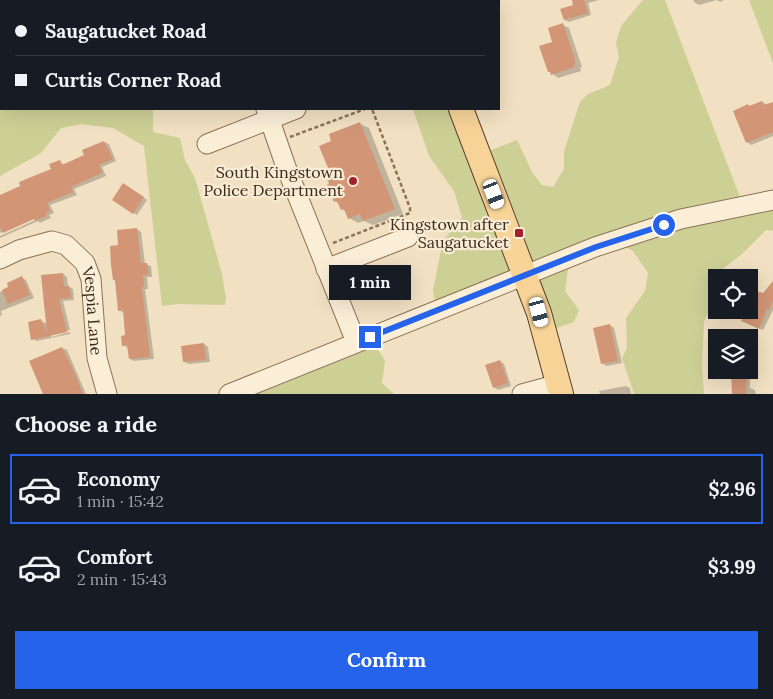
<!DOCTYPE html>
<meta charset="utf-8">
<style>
body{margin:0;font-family:Lora,serif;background:#20242c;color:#f1f3f6;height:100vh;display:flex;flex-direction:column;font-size:19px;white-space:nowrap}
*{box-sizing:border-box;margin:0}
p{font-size:16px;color:#9ea1a6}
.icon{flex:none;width:28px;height:28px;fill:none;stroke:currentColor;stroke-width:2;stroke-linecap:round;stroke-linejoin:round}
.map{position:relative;height:394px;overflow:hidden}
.sheet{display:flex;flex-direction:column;background:#171b24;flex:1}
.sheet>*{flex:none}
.banner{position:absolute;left:0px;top:0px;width:500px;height:110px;box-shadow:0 5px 20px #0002;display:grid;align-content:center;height:110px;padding:0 15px;background:#171b24}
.fabs{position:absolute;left:708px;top:269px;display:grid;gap:10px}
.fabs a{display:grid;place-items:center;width:50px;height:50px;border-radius:0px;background:#171b24;box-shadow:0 5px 20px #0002;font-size:25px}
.end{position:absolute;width:22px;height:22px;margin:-11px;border:6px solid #2563eb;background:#fff;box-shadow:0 0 0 2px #fff}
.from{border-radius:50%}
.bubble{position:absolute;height:35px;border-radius:0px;background:#171b24;box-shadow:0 5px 20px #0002;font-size:16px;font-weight:700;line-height:35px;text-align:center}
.car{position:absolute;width:15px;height:30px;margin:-15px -8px;border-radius:6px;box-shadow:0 0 4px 1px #0007;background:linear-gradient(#fff 24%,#345 0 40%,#fff 0 76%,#345 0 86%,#fff 0)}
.banner b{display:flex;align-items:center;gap:18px;height:48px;font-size:19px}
.banner b+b{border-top:1px solid #363941}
.banner i{width:12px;height:12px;background:#f1f3f6}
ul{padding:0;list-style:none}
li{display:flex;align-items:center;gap:15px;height:70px;margin:0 10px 8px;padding:0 5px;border:2px solid transparent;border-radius:0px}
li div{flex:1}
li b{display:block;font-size:19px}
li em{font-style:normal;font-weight:700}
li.selected{border-color:#2563eb}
li>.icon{width:45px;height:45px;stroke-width:1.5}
h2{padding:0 15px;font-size:22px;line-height:60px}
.button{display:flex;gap:10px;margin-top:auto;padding:10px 15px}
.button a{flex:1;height:58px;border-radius:0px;background:#2563eb;color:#fff;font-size:20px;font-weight:700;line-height:58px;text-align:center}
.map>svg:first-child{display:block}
</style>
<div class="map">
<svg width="773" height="394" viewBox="0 0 773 394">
<rect width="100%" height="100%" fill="#f1e0c2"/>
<!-- green -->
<g fill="#cdd095">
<path d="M0 0H131L132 1H1V109H153V132L180 138 185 160 195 178 222 274 226 299 225 305 179 304 162 306 144 146 113 128 81 124 61 128 41 153 0 176Z"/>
<path d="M270 0H420L421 1H269Z"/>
<path d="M643 0H665L741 200 773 194V231L766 230 742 254 720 271V277L716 278V297L704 322 702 364 704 394H634L622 358 627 348 626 318 645 291 648 273 633 251 612 240 570 255 565 291 579 310 574 322 548 331 528 279 436 307 433 290 443 241 462 217 454 191 429 156 413 109H462L481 154 517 140 533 174 542 185 553 187 564 169V151L580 102 588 94 610 85 619 57 616 43 621 26Z"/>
<path d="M749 0H773V63Z"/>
<path d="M371 338 385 361 382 383 394 394H223Z"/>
</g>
<!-- shadow -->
<g fill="#0003">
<path d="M573 0H599L588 3 591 15 569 22 565 20 575 5Z"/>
<path d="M693 0H724L720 2 717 0 699 5 695 3Z"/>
<path d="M563 25 569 28 582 67H580L581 71 558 78 549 71 554 43Z"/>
<path d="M762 102 767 105 773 103V136L751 145 747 142 750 107Z"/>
<path d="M360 124 369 128 403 214 373 225 364 221 358 223 349 218 346 212 342 209 340 204 335 201 331 185 330 169 333 142Z"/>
<path d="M104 142 109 144 116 161 102 167 106 176 74 189 77 195 50 205 54 213 49 215 51 218 40 223 38 221 0 238V236L40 218 39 216 0 233V197L53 169 59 161 64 165 86 156Z"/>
<path d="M124 185 147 200 137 215 114 200Z"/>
<path d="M137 229 141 232 145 264 151 266 152 277H147L148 289H145L154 359 134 361 130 359 128 348 123 345 127 336 124 313 119 310 116 281 114 279 119 246Z"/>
<path d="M63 274 67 277 68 286 73 289 74 300 63 301 70 330 51 334V337L70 332V334L37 341 32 339 41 321 48 324Z"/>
<path d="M22 278 26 280 34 298 1 311 2 315 0 316V292L10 288Z"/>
<path d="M773 283V310L763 330 747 323V310H749V306L755 291 764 295Z"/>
<path d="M610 325 614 328 622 363 607 366 603 364Z"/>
<path d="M749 340 751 341 750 388 755 390 756 394H734L733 370H749Z"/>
<path d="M204 344 208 347 210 362 189 364 184 362Z"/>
<path d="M62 348 67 350 86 394H45L30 362Z"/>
<path d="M500 361 504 364 511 386 498 390 494 387Z"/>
<path d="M626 386 630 388 631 394H600L599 391Z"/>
</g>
<!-- building -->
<g fill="#d29676">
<path d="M572 0H584L588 13 564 20 560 9 573 5Z"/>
<path d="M563 23 576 63 574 64 575 67 551 75 550 72H548L539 46 552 42 548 28Z"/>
<path d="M762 101 764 105 773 102V132L746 143 733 111 748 104 749 106Z"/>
<path d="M360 122 395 209 363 221 360 214 348 219 344 209 341 210 337 201 334 202 327 185 329 184 324 170 328 168 319 146 331 141 329 134Z"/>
<path d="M104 141 113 159 99 165 102 173 71 187 73 192 47 203 50 211 46 213 47 216 35 221 34 219 3 233 0 227V195L20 186 19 182 51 169 49 164 60 160 62 165 84 155 82 150Z"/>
<path d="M123 183 144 197 133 214 112 200Z"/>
<path d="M137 228 141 263H147L149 275H143L144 287H142L150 357 129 359 127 345 122 346 121 336 125 335 123 310 118 311 115 280H113L111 265 110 246 118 245 117 230Z"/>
<path d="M63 273 64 286H69L71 298 59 299 67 332 31 340 28 322 41 319 47 333 41 275Z"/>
<path d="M22 276 30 295 8 304 2 290 8 287 7 283Z"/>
<path d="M773 281V301L769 310 767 309 759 329 741 321 746 310H749V303L754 290 763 293Z"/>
<path d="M610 324 618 361 601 364 593 328Z"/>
<path d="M204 343 206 360 183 362 181 346Z"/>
<path d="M62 347 74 372 83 394H43L29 361Z"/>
<path d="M500 360 508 383 493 388 485 365Z"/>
<path d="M731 370H747L746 394H732Z"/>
</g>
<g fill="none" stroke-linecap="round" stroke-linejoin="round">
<defs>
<g id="minor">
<path d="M266 109 286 167 356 342"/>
<path d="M207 144 296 109"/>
<path id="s1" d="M0 259 19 250 52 241 66 245 85 263 91 279 97 358 107 394"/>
<path d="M326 269 408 237"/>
<path d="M229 394 595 247 681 219 773 200"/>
<path d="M522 394 559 384"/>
</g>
<g id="major">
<path d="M419 0 420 1"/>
<path d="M461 109 539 313 561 394"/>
</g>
</defs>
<!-- minor casing -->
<use href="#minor" stroke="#8d7158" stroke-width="21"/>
<!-- major casing -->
<use href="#major" stroke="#5a3f2c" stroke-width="26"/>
<!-- path -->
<g stroke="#8d7158" stroke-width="2.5" stroke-dasharray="4 2.5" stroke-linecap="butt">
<path d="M290 137 365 109"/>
<path d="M333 243 410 213V208L372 109"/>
</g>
<!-- minor -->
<use href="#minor" stroke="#fbeed7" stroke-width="19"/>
<!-- major -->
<use href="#major" stroke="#f7d398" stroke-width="24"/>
</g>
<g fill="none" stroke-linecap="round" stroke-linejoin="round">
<!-- route -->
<path stroke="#2563eb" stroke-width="6" d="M370 337 596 247 664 225"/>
</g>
<!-- markers -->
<g fill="#a0232c" stroke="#f8ebd3" stroke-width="2">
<circle cx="353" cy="181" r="5"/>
<rect x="514" y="228" width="10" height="10" rx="2.5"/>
</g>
<g text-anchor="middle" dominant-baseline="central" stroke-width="4.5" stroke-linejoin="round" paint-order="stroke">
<!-- poi labels -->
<g font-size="16" fill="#3c2a1d" stroke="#f8ebd3" text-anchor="end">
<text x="343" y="172">South Kingstown<tspan x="343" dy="18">Police Department</tspan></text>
<text x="509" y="224">Kingstown after<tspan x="509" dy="18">Saugatucket</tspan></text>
</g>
<!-- street labels -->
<g font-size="16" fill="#3c2a1d" stroke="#f8ebd3">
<text stroke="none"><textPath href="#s1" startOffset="145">Vespia Lane</textPath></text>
</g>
</g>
</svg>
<div class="fabs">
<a><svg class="icon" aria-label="locate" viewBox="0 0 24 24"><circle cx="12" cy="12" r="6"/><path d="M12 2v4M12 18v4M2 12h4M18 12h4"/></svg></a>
<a><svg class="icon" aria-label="layers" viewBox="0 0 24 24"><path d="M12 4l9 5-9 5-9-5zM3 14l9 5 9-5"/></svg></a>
</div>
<i class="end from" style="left:664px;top:225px"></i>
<i class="end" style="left:370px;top:337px"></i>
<div class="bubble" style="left:329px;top:265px;width:82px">1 min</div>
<i class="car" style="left:494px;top:194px;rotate:159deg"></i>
<i class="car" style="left:539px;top:312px;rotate:165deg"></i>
<div class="banner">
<b><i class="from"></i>Saugatucket Road</b>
<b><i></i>Curtis Corner Road</b>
</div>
</div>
<section class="sheet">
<h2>Choose a ride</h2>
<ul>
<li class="selected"><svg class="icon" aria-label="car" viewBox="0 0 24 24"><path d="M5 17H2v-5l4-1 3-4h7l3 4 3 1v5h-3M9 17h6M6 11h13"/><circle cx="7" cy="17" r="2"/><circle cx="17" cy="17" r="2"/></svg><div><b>Economy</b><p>1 min · 15:42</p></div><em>$2.96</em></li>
<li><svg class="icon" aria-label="car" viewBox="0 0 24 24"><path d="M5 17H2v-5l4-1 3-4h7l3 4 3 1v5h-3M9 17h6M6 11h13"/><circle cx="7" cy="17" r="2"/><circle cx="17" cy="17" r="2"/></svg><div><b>Comfort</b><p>2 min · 15:43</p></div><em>$3.99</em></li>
</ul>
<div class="button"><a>Confirm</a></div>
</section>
